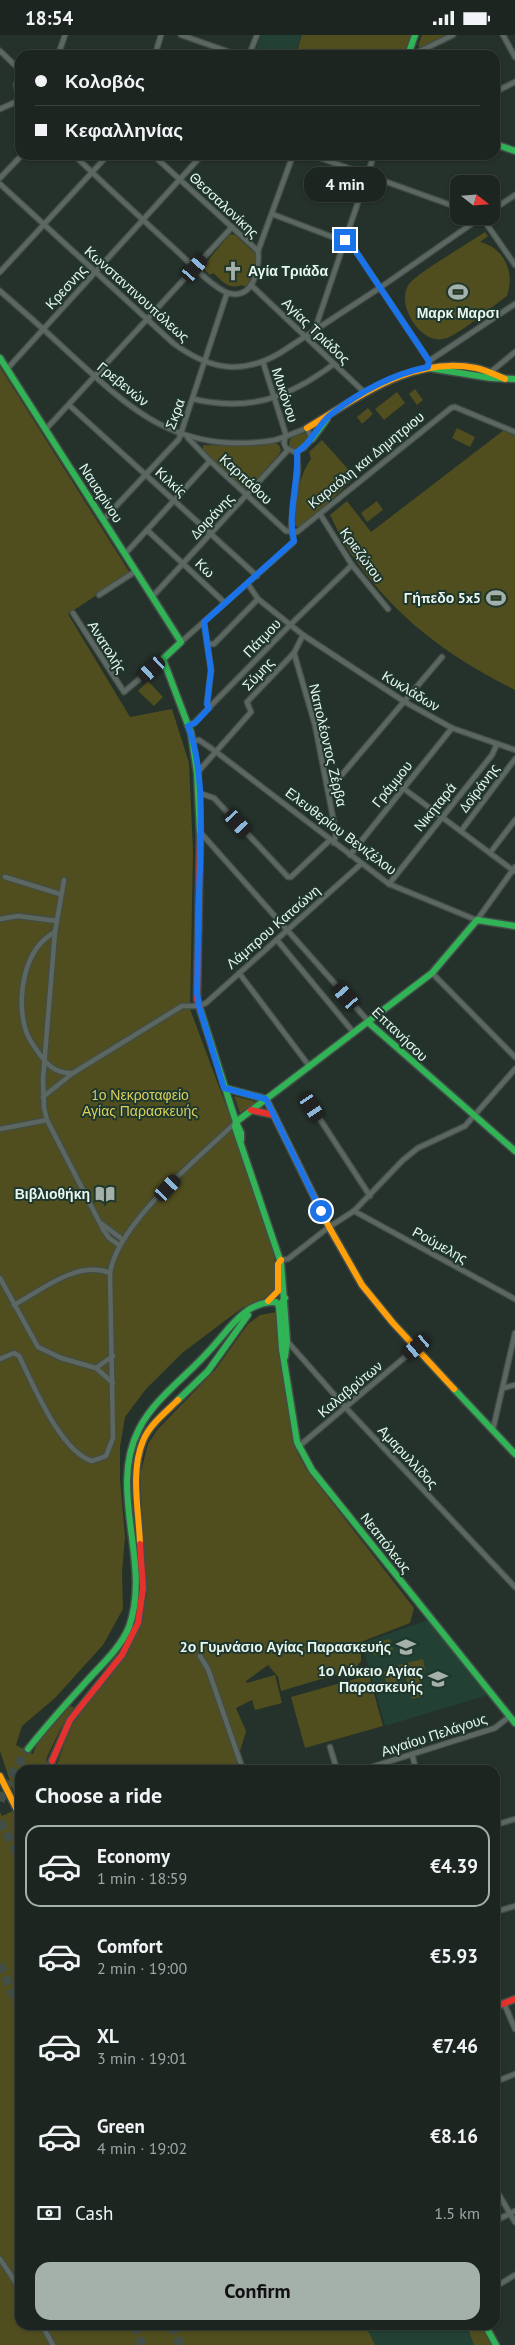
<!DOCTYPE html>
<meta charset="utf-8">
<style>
body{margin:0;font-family:"PT Sans",sans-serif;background:#252d29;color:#f1f3f6;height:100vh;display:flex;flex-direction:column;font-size:19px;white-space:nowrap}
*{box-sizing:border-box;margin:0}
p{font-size:16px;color:#a0a5a5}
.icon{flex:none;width:28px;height:28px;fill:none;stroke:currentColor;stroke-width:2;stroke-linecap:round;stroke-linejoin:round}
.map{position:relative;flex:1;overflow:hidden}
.side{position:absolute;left:15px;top:1730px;width:485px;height:565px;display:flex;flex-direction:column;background:#1c2520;border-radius:15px;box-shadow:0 1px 4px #0004,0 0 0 1px #3a423e}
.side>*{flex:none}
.top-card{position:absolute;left:15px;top:15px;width:485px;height:110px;border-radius:15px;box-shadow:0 1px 4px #0004,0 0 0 1px #3a423e;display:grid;align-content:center;height:110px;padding:0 20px;background:#1c2520}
.needle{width:32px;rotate:107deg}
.buttons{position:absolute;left:450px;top:140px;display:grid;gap:10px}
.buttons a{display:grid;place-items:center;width:50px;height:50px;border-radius:10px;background:#1c2520;box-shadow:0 1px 4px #0004,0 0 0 1px #3a423e;font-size:25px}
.end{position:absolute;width:22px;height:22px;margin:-11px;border:6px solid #1a73e8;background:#fff;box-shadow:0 0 0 2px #fff}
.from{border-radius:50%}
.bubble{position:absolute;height:35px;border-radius:15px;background:#1c2520;box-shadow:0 1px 4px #0004,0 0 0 1px #3a423e;font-size:16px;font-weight:600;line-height:35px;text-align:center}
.car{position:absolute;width:15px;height:30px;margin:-15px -8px;border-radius:6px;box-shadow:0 0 4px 1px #0007;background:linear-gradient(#222 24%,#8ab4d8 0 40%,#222 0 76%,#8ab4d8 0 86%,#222 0)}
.top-card b{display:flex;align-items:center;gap:18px;height:48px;font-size:19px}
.top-card b+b{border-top:1px solid #3a423e}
.top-card i{width:12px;height:12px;background:#f1f3f6}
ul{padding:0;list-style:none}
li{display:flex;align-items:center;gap:15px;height:82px;margin:0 10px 8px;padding:0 10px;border:2px solid transparent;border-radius:15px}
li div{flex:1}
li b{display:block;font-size:19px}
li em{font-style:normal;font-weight:600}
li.selected{border-color:#a4b1aa}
li>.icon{width:45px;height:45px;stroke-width:1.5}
h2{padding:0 20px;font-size:22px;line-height:60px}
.pay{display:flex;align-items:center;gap:12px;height:55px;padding:0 20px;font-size:19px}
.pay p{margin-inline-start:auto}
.cta{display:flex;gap:10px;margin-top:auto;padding:10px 20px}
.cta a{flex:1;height:58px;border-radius:15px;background:#a4b1aa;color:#111;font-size:20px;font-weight:600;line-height:58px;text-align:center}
.status{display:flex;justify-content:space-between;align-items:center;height:35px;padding:0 25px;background:#1c2520;direction:ltr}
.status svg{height:14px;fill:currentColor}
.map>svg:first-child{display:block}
</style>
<div class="status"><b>18:54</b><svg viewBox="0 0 49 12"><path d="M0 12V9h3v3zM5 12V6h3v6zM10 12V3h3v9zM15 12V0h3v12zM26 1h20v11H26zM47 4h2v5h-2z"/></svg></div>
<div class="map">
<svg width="515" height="2310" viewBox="0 0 515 2310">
<rect width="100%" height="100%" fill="#25312b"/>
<!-- built -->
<g fill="#224033">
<path d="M261 0H302L295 20H254Z"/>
<path d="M428 1585 488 1660 385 1691 362 1608Z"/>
<path d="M283 2290H482L493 2310H300Z"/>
</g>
<!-- green -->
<g fill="#504e1f">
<path d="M302 0H412L405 20H296Z"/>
<path d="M422 0H449L423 14 418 11Z"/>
<path d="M485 197 488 201 480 207C505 213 515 238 507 261 493 271 461 298 447 303 432 309 416 295 410 282 405 272 402 260 409 249 417 238 471 207 485 197Z"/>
<path d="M230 199 235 200 257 220 254 237 246 252 242 250C229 255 223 247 213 238L210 240 204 234V230Z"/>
<path d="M0 332 130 538 68 579 130 682 172 674 189 728 193 817 190 974 230 1081 274 1218 277 1249 271 1262 242 1273 182 1318 146 1354 125 1382 120 1412V1444L125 1502 122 1538 123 1574 103 1610 55 1663 22 1691 16 1710 33 1719 38 1706 70 1671 74 1672 60 1695 47 1722 46 1727 57 1729 71 1691 127 1619 141 1587 147 1559 140 1440 148 1409 157 1395 215 1335 248 1289 260 1280 277 1277 293 1401 297 1417 306 1434 414 1573 410 1588 361 1607V1626L355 1634 281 1656 278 1642 268 1630 246 1646 247 1648 275 1640 282 1668 255 1675 252 1665 236 1673 246 1696 236 1730 238 1735H20V2290H365L375 2310H0V1777L2 1781 19 1773 0 1716Z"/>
<path d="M415 354 423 365 417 370 409 359Z"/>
<path d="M397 357 405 368 384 385 375 374Z"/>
<path d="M368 373 373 379 362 389 357 382Z"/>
<path d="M457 393 475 402 470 412 452 403Z"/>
<path d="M504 395 515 401V655C449 622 397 584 354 523 344 510 337 494 330 480L347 466 371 497Z"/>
<path d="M305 398 308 399 310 404 303 411 295 414 290 412 289 407 292 401Z"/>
<path d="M322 405 355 442 304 491 298 492 295 490C295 468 298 442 311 424L309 417Z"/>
<path d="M275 408 279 410 281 415 279 419 246 456 203 416V410L246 411Z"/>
<path d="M377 466 383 475 367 487 361 478Z"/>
<path d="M148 646 163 662 154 671 138 656Z"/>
<path d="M234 1061 257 1067 240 1078Z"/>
<path d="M390 1604 393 1615 374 1620 371 1608Z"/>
<path d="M423 1624 425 1634 401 1640 398 1630Z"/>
<path d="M394 1634 399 1651 388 1654 383 1637Z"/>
<path d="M417 1637 424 1661 412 1664 405 1640Z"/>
<path d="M369 1640 383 1691 305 1713 291 1662Z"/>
<path d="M467 2290H482L494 2310H474Z"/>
</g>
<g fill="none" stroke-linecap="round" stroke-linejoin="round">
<!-- highway-tunnel -->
<g stroke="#424f48" stroke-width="9" stroke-dasharray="9 4.5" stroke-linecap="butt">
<path d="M49 1735 52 1726"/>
<path d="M0 1766 15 1734 28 1714"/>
<path d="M0 1786 20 1824"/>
<path d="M0 1929 20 1975"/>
<path d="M135 2290 142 2310"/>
<path d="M172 2290 180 2310"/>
</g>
<defs>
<g id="street">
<path d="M181 0 238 20"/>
<path d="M503 0 515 22"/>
<path d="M0 16 20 35"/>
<path d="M58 20 65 0"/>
<path d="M155 20 161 0"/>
<path d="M249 20 257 0"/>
<path d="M412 20 453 0"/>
<path d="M20 38 16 50 20 68"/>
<path d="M495 57 515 47"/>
<path d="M0 74 18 66"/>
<path d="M74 120C108 153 143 185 178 217 190 228 213 253 228 258 253 266 260 233 258 216L293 120"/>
<path d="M153 120 258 216"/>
<path d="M312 120 459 173"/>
<path d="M0 143 22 120"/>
<path d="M0 149 173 308C208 334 241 341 280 318L381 252 483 181"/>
<path d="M491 176 515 160"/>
<path d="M272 179 351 209 429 326 428 333"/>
<path d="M481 181 515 230"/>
<path d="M0 237 108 120"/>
<path d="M251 250 364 357"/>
<path d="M0 256C23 276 46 296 68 317 119 363 160 406 233 408 247 408 262 408 275 405 286 402 296 397 307 393L312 404 304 413 295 417 286 413 284 408 286 400"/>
<path d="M315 294 374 120"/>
<path d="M429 326 515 269"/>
<path d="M263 327 286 400"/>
<path d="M7 334 202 120"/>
<path d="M492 336 515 317"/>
<path d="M193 364C250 377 288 363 334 329"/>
<path d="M69 370 257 541"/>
<path d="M46 394 232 192"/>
<path d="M188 403 210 426 286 496 297 497 451 373 455 372 515 397"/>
<path d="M320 479 352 530 388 574"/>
<path d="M103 485 179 404 227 258"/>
<path d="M147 495 225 568"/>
<path d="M125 519 210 426"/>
<path d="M248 549 258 564 303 600 405 667 452 693 515 715"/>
<path d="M99 560 136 536"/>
<path d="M152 562 288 415"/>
<path d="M73 578 124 657 163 624"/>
<path d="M204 587 211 635 207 669 209 673"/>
<path d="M181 607 294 507 291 492 298 435 297 417"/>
<path d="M208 609H214L258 564"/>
<path d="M294 618 315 690 336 798 334 808"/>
<path d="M188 691 195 687 290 590 352 530"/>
<path d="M193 706 199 705 215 716 389 849 474 884 477 885 515 832"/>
<path d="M197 738 251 677 247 667 294 618 303 600"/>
<path d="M403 753 514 836"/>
<path d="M328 756 442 622"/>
<path d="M199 758 214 763 288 842H291L330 805"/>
<path d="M461 796 515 724"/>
<path d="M200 797 369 987"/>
<path d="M490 818 515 785"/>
<path d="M350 820 452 693"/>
<path d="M5 842 60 859"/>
<path d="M64 845 55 897 43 1044 44 1073 47 1085 103 1194 109 1203 119 1210"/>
<path d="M389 849 492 720 497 709"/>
<path d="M0 884 18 881 57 886"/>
<path d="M55 897C23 914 17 962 25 993 27 1001 33 1010 38 1017 47 1030 55 1038 71 1038"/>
<path d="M277 905 354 998"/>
<path d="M239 938 310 1032"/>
<path d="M432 938 515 1022"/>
<path d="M43 1062 73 1038 182 971H199L206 968 361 829"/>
<path d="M312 1072 370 1161"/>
<path d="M0 1094 47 1085"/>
<path d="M354 1176 515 1264"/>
<path d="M102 1189 122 1204"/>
<path d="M281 1225 288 1224 329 1192 354 1176 403 1125 418 1113 465 1091 515 1034"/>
<path d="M0 1243 38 1312 61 1323 96 1333 113 1348"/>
<path d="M14 1270C42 1255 77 1225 110 1238"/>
<path d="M287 1306 346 1373 515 1552"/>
<path d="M0 1324 14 1318 19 1321C33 1349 60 1416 92 1426L106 1421 113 1403 110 1238C118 1187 199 1123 236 1087"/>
<path d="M96 1333 113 1321"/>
<path d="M503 1353 515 1350"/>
<path d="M493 1394 515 1298"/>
<path d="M298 1412 417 1312"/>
<path d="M200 1621 208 1634 243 1735"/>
<path d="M330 1712 337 1735"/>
<path d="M412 1719 416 1735"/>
<path d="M362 1735 495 1693 510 1681"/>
<path d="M495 1790 515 1784"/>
<path d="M495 1877 515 1871"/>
<path d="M504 1968 515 1994"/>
<path d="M495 2047 515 2039"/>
<path d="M495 2153 515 2187"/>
<path d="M495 2186 515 2176"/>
<path d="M0 2224 20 2254"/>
<path d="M495 2252 515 2240"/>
<path d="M42 2290 53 2310"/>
</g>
<g id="fast">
<path d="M408 20 415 0"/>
<path d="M495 109 515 116"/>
<path d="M0 323 181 607 163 624 191 698 197 738 200 800"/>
<path d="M429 333 491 343 515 344"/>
<path d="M312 404 327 384"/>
<path d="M201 977 236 1087 432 938 477 885 515 891"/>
<path d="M369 988 515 1116"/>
<path d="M225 1053 266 1064"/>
<path d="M241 1105V1098L236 1087 235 1092 281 1228 287 1306 285 1322"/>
<path d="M285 1263 279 1271 282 1314 297 1407 312 1435 515 1688"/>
<path d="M454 1354 515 1419"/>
<path d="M178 1365 208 1336 248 1280"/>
<path d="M28 1714C46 1691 65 1670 85 1648 100 1631 120 1614 129 1592 152 1528 107 1456 139 1394 155 1363 186 1342 209 1316 229 1295 244 1266 276 1267L279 1271"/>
<path d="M485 2290 496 2310"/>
</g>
<g id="slow">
<path d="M307 393C358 363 413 320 476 333 486 335 496 340 505 344"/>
<path d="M266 1064 329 1192 362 1250 393 1288 454 1354"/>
<path d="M268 1266 278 1256V1229L281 1225"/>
<path d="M140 1509C139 1476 130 1437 143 1406 149 1390 166 1377 178 1365"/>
<path d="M0 1741 17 1775"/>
</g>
<g id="jam">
<path d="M200 800 197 964 201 977"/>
<path d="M251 1075 274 1080"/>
<path d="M52 1726 70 1685 122 1620 138 1588 143 1553 140 1509"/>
<path d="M495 1972 515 1964"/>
</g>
</defs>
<!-- street casing -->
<use href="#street" stroke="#424d48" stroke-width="7"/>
<!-- fast casing -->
<use href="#fast" stroke="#424d48" stroke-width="9"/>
<!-- slow casing -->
<use href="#slow" stroke="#424d48" stroke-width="9"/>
<!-- jam casing -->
<use href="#jam" stroke="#424d48" stroke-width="9"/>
<!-- street -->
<use href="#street" stroke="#5c6761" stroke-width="4.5"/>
<!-- fast -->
<use href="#fast" stroke="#30b455" stroke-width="6"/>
<!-- slow -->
<use href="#slow" stroke="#ff9f0a" stroke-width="6"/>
<!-- jam -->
<use href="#jam" stroke="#e5322d" stroke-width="6"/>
</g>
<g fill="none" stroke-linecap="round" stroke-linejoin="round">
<!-- route -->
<path stroke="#1a73e8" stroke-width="6" d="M321 1176 266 1064 224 1053 199 971 197 958C198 916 198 874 200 832 201 789 204 732 188 691L195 688 209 673 207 669 211 635 204 587 294 506C287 477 299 447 297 417 312 408 317 391 330 380 358 358 393 339 428 332L429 326 351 209 345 205"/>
</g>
<!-- icons -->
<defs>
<symbol id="church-bare" viewBox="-9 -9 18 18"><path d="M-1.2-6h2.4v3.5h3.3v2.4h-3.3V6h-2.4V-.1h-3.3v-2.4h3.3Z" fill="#a4b1aa" stroke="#1f372c" stroke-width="2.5" paint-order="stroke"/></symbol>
<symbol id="stadium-bare" viewBox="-9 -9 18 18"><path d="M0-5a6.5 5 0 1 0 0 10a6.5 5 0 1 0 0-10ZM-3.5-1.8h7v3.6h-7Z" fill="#a4b1aa" stroke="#1f372c" stroke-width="2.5" paint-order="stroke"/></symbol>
<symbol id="library-bare" viewBox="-9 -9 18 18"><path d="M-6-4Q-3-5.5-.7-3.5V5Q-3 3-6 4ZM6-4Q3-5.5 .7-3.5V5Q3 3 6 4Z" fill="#a4b1aa" stroke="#1f372c" stroke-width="2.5" paint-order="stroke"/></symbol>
<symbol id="school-bare" viewBox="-9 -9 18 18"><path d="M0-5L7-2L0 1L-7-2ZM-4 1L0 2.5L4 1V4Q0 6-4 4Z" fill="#a4b1aa" stroke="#1f372c" stroke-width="2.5" paint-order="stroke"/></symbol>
</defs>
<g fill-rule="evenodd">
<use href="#church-bare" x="219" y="222" width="28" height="28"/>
<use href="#stadium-bare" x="444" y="243" width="28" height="28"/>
<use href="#stadium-bare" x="482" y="549" width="28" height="28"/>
<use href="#library-bare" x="91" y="1145" width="28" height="28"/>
<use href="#school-bare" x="392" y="1598" width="28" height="28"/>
<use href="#school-bare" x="424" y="1630" width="28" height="28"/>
</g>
<g text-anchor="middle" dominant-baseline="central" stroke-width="4" stroke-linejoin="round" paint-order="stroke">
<!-- street labels -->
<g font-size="14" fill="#e8f6ef" stroke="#1f372c">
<text transform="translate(224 170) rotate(43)">Θεσσαλονίκης</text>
<text transform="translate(66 252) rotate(-48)">Κρεσνης</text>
<text transform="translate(137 259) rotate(42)">Κωνσταντινουπόλεως</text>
<text transform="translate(316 296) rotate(44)">Αγίας Τριάδος</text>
<text transform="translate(123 349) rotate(39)">Γρεβενών</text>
<text transform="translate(285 360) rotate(72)">Μυκόνου</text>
<text transform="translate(175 379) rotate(-70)">Σκρα</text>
<text transform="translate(366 425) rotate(-39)">Καραόλη και Δημητριου</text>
<text transform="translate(246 444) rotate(43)">Καρπάθου</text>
<text transform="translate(171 447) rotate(42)">Κιλκίς</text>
<text transform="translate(101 458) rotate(57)">Ναυαρίνου</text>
<text transform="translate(212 481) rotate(-47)">Δοιράνης</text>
<text transform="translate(362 520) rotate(54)">Κριεζώτου</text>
<text transform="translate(205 533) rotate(44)">Κω</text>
<text transform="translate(262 603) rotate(-46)">Πάτμου</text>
<text transform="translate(107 612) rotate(58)">Ανατολής</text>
<text transform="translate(258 639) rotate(-47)">Σύμης</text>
<text transform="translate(411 656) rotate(31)">Κυκλάδων</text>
<text transform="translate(328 710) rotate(77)">Ναπολέοντος Ζέρβα</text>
<text transform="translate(392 749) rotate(-51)">Γράμμου</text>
<text transform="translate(479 753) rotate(-53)">Δοϊράνης</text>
<text transform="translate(435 772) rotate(-51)">Νικηταρά</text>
<text transform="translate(341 796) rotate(37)">Ελευθερίου Βενιζέλου</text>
<text transform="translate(273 892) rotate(-41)">Λάμπρου Κατσώνη</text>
<text transform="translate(400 999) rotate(44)">Επτανήσου</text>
<text transform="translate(440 1210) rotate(29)">Ρούμελης</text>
<text transform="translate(350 1354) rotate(-40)">Καλαβρύτων</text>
<text transform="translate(408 1422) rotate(47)">Αμαρυλλίδος</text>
<text transform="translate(386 1508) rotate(52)">Νεαπόλεως</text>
<text transform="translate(434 1700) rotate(-18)">Αιγαίου Πελάγους</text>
</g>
<!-- poi labels -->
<g font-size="14" font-weight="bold" fill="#e8f6ef" stroke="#1f372c" text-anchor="end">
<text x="248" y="236" text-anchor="start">Αγία Τριάδα</text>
<text x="458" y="278" text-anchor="middle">Μαρκ Μαρσι</text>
<text x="481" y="563">Γήπεδο 5x5</text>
<text x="90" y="1159">Βιβλιοθήκη</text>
<text x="391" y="1612">2ο Γυμνάσιο Αγίας Παρασκευής</text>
<text x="423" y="1636">1ο Λύκειο Αγίας<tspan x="423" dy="16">Παρασκευής</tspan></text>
</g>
<!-- park labels -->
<g font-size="14" fill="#dacf5a" stroke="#1f372c">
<text x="140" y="1060">1ο Νεκροταφείο<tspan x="140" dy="16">Αγίας Παρασκευής</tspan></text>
</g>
</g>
</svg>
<div class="buttons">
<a><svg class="needle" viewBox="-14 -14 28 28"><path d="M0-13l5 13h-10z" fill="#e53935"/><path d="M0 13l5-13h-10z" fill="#a0a5a5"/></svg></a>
</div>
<i class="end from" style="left:321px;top:1176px"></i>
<i class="end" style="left:345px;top:205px"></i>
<div class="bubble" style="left:304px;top:132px;width:82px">4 min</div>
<i class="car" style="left:195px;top:233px;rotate:41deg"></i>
<i class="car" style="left:152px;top:634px;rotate:228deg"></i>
<i class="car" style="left:238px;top:788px;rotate:138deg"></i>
<i class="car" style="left:346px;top:961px;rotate:319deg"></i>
<i class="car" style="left:312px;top:1072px;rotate:147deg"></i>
<i class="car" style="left:168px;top:1153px;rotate:43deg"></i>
<i class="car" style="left:417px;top:1312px;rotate:230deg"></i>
<div class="top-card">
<b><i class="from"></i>Κολοβός</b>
<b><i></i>Κεφαλληνίας</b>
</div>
<section class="side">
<h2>Choose a ride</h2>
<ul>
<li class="selected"><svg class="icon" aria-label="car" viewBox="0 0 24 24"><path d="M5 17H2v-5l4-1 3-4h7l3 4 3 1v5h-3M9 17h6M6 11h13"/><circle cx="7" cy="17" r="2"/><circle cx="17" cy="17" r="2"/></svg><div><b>Economy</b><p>1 min · 18:59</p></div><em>€4.39</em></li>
<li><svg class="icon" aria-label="car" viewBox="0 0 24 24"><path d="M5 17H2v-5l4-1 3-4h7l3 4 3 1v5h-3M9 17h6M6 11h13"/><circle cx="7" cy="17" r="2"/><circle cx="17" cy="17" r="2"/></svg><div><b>Comfort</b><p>2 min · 19:00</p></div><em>€5.93</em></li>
<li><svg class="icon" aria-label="car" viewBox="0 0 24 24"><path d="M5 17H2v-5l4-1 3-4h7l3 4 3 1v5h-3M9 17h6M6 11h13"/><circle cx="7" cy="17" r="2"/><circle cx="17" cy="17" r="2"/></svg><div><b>XL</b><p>3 min · 19:01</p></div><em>€7.46</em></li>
<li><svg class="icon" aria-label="car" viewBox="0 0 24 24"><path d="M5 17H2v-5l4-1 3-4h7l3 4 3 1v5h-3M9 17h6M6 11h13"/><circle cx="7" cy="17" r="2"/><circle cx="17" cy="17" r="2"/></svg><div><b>Green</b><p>4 min · 19:02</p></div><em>€8.16</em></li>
</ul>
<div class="pay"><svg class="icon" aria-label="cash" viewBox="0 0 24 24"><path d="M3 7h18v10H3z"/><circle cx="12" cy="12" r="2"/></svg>Cash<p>1.5 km</p></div>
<div class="cta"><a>Confirm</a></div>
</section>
</div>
